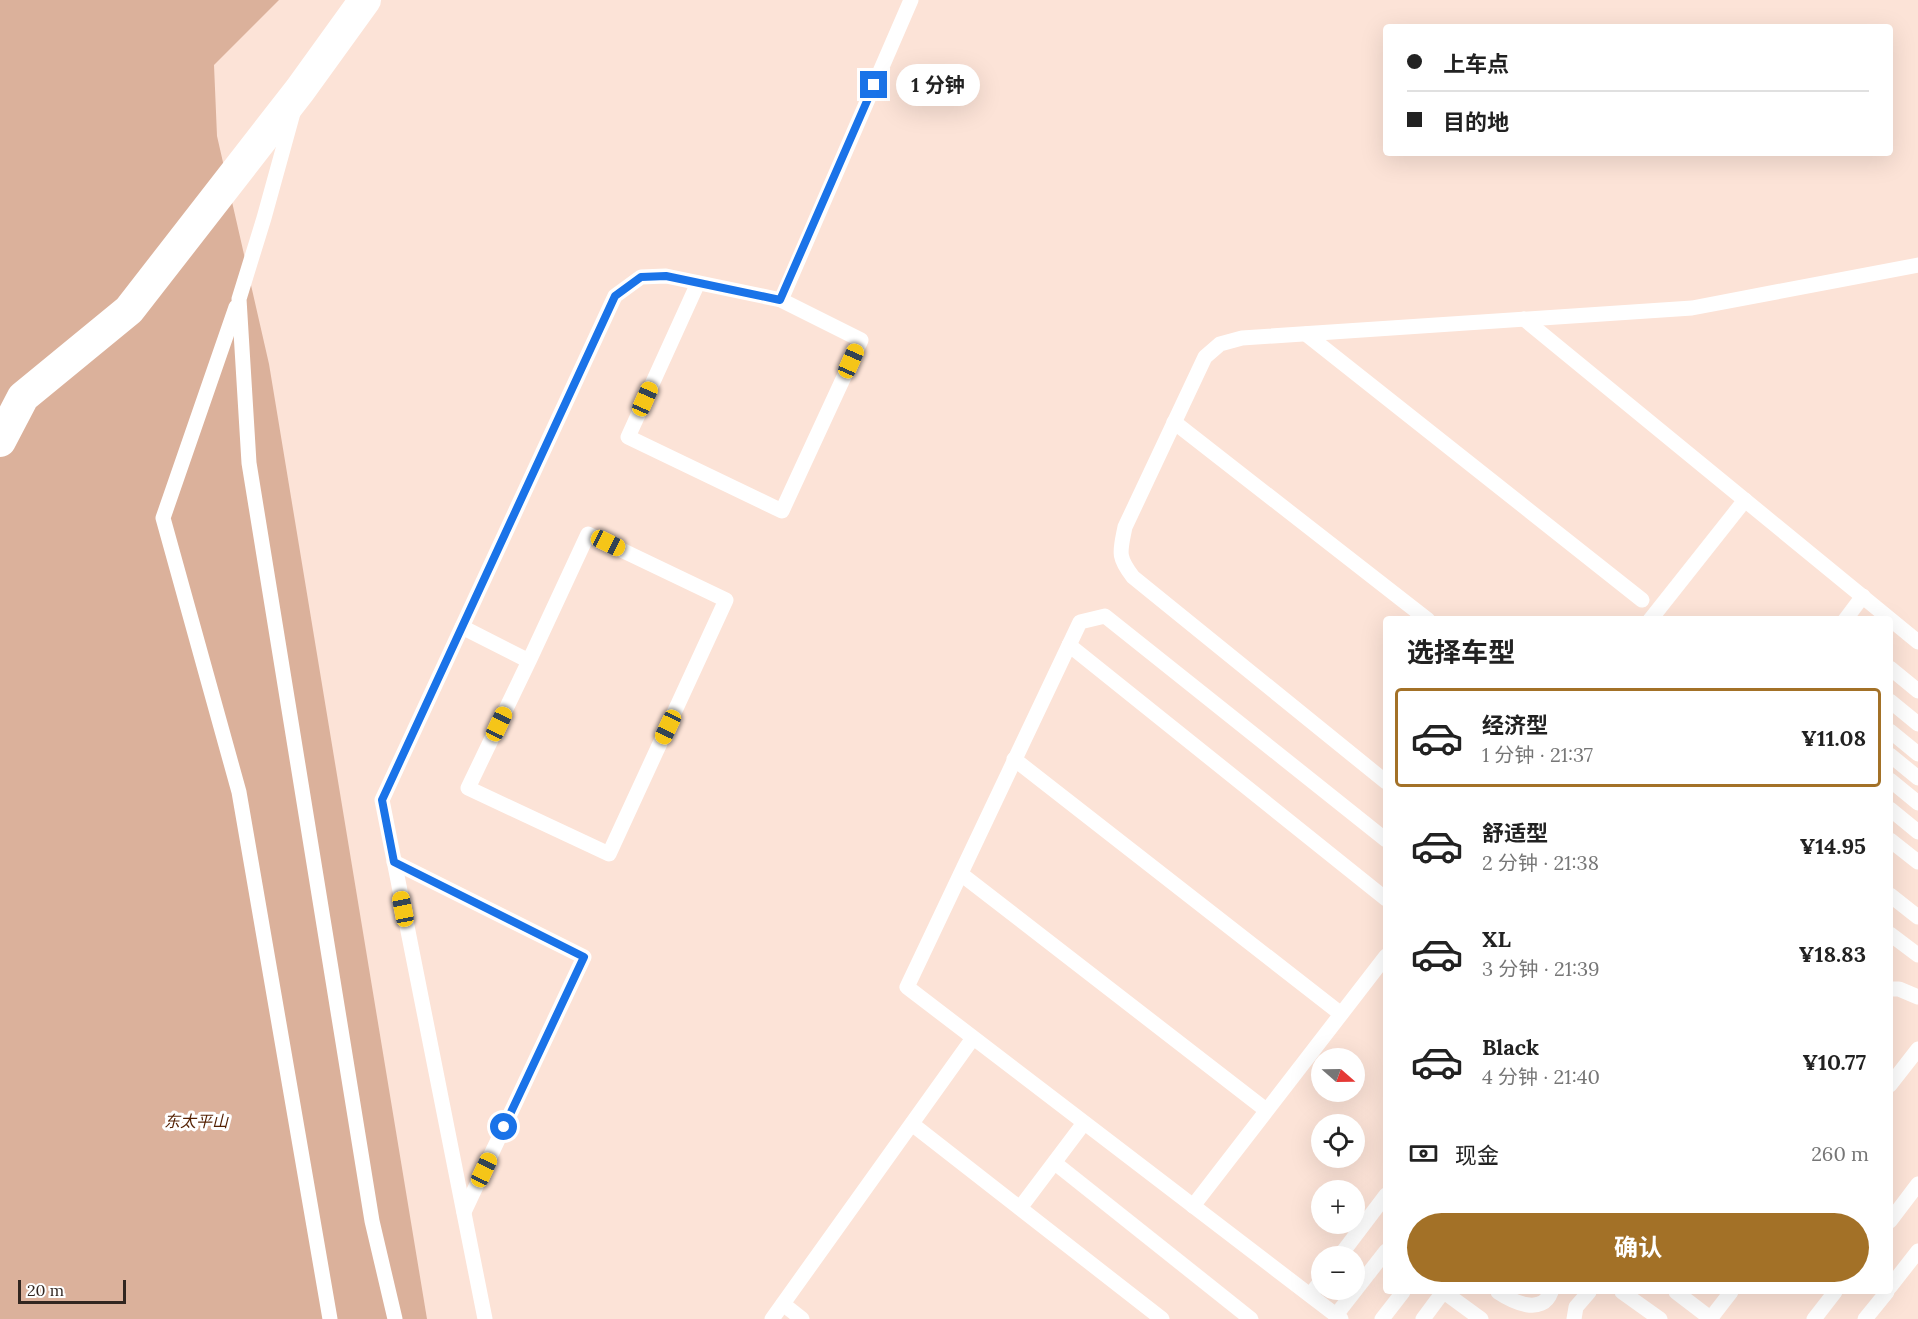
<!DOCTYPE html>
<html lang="zh">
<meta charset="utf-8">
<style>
body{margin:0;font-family:Lora,"Noto Sans SC",serif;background:#f2f2f2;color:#222;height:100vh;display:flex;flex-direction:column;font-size:22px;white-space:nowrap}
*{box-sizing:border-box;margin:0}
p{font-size:20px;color:#767676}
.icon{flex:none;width:33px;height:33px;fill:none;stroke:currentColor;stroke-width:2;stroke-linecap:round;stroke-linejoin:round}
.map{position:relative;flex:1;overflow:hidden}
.details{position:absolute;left:1383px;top:616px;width:510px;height:678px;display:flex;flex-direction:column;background:#fff;border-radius:6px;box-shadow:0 6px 24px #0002}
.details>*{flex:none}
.hud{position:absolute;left:1383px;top:24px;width:510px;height:132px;border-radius:6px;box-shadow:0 6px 24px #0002;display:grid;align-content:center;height:132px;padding:0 24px;background:#fff}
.needle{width:39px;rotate:110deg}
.buttons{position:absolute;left:1311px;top:1048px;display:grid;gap:12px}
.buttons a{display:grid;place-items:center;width:54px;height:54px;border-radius:50%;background:#fff;box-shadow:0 6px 24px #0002;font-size:30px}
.scale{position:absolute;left:18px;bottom:15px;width:108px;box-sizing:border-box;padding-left:6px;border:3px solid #312620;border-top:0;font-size:16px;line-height:21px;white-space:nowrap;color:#312620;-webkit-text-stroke:4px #fff;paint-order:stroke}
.end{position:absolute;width:27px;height:27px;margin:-14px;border:8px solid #1a73e8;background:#fff;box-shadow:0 0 0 3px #fff}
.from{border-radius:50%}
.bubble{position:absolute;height:42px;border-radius:21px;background:#fff;box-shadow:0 6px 24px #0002;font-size:20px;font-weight:700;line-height:42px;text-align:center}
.car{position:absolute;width:18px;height:36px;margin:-18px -9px;border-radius:8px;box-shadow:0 0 4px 2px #0007;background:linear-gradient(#f5c518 24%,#345 0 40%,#f5c518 0 76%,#345 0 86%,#f5c518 0)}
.hud b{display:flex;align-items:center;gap:21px;height:57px;font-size:22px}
.hud b+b{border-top:2px solid #e0e0e0}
.hud i{width:15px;height:15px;background:#222}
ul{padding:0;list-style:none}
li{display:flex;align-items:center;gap:18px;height:99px;margin:0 12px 9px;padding:0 12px;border:3px solid transparent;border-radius:6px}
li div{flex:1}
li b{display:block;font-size:22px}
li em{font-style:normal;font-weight:700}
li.selected{border-color:#a37127}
li>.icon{width:54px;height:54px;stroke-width:1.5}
h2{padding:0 24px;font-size:27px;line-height:72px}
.pay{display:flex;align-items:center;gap:15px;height:66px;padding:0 24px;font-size:22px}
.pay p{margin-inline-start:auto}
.primary-button{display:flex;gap:12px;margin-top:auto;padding:12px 24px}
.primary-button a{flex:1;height:69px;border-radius:36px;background:#a37127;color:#fff;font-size:24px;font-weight:700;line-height:69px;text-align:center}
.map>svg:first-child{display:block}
</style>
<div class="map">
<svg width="1918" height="1319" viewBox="0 0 1918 1319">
<rect width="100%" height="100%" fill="#fce3d7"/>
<!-- forest -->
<path fill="#dbb19b" d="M0 0H279L214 65 217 136 269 364 427 1319H0Z"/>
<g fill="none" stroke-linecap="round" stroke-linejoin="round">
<!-- lane -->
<g stroke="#fff" stroke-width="15">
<path d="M293 113 264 218 239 299 249 463 372 1221 395 1319"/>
<path d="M698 283 628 437 782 511 861 340 781 300"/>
<path d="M236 307 163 518 239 792 330 1319"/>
<path d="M1524 319 1918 642"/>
<path d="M1306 334 1642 600"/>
<path d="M1174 422 1428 620"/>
<path d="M1650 620 1745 500"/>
<path d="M1845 620 1863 596"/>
<path d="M462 627 529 661 468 788 609 854 726 600 588 534 529 661"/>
<path d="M1069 645 1386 899"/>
<path d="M1890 668 1918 691"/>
<path d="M1890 701 1918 724"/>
<path d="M1890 731 1918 754"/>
<path d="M1890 755 1918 778"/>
<path d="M1014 759 1341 1014"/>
<path d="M1890 780 1918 803"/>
<path d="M1386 782 1133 577C1117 556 1120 552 1125 527L1205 357 1220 344 1242 338 1692 308 1918 265"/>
<path d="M1890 809 1918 832"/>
<path d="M1890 840 1918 862"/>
<path d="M394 862 584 957 464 1212"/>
<path d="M961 874 1266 1110"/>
<path d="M1890 895 1918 917"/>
<path d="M1890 934 1918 955"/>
<path d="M1890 989H1899L1918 997"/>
<path d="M1890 1085 1918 1049"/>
<path d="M912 1124 1162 1319"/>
<path d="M1055 1163 1251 1319"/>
<path d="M1193 1206 1386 956"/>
<path d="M1020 1208 1084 1123"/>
<path d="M1890 1221 1918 1184"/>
<path d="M1339 1257 1386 1195"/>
<path d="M1890 1287 1918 1251"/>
<path d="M1444 1292 1481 1319"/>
<path d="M1498 1292C1513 1302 1542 1316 1551 1292"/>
<path d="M1622 1292 1660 1319"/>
<path d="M1676 1292 1710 1318"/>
<path d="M1310 1295 1322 1280"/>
<path d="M783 1304 802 1319"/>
<path d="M1336 1315 1386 1251"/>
<path d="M485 1319 382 800 615 296 641 277 666 276 781 300 911 0"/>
<path d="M772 1319 973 1038"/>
<path d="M1341 1319 907 987 1080 622 1105 616 1386 840"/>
<path d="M1382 1319 1403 1292"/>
<path d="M1423 1319 1443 1292"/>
<path d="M1574 1319 1576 1307 1589 1292"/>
<path d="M1710 1319 1731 1292"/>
<path d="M1814 1319 1835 1292"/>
<path d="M1865 1319 1887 1292"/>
</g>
<!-- street -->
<path stroke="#fff" stroke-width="32" d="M0 441 23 397 129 310 300 90 365 0"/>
</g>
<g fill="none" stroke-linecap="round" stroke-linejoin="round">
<!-- route -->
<path stroke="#1a73e8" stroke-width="8" d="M504 1127 584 957 394 862 382 800 615 296 641 277 666 276 780 300 874 85"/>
</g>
<g text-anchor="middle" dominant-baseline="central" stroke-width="6" stroke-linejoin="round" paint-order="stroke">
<!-- park labels -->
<g font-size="16" font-style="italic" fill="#531f00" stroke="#fff">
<text x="196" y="1121">东太平山</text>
</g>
</g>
</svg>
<div class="buttons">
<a><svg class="needle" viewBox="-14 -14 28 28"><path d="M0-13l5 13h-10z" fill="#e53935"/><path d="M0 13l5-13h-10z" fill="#767676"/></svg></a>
<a><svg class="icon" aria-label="locate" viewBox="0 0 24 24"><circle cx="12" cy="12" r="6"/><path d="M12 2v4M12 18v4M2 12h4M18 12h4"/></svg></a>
<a>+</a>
<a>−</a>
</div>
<div class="scale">20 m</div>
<i class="end from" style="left:504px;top:1127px"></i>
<i class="end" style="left:874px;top:85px"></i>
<div class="bubble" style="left:896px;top:64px;width:84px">1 分钟</div>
<i class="car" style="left:851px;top:361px;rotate:24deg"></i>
<i class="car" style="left:645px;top:399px;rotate:24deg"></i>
<i class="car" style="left:608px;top:543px;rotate:116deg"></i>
<i class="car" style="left:499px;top:724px;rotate:25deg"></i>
<i class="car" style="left:668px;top:727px;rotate:205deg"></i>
<i class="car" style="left:403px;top:909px;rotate:349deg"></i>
<i class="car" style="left:484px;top:1170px;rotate:25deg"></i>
<div class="hud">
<b><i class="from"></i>上车点</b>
<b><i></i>目的地</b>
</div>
<section class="details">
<h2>选择车型</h2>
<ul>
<li class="selected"><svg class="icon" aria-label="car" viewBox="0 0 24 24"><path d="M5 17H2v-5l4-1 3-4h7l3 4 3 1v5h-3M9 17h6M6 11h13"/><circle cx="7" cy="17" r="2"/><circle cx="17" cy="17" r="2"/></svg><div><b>经济型</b><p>1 分钟 · 21:37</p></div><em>¥11.08</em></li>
<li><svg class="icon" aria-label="car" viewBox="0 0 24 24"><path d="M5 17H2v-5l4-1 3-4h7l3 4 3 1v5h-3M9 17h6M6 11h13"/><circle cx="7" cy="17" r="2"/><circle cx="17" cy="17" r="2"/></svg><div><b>舒适型</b><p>2 分钟 · 21:38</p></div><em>¥14.95</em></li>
<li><svg class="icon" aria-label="car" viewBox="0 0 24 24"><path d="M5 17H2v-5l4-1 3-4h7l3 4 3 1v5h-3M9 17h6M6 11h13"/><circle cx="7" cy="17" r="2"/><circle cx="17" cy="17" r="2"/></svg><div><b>XL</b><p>3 分钟 · 21:39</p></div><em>¥18.83</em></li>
<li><svg class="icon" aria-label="car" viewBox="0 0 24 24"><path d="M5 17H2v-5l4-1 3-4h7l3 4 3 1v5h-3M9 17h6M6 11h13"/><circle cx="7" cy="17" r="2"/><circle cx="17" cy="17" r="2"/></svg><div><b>Black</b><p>4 分钟 · 21:40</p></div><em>¥10.77</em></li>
</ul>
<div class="pay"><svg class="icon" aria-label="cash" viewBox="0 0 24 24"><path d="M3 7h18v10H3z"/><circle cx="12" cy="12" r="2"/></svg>现金<p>260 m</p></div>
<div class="primary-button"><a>确认</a></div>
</section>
</div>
